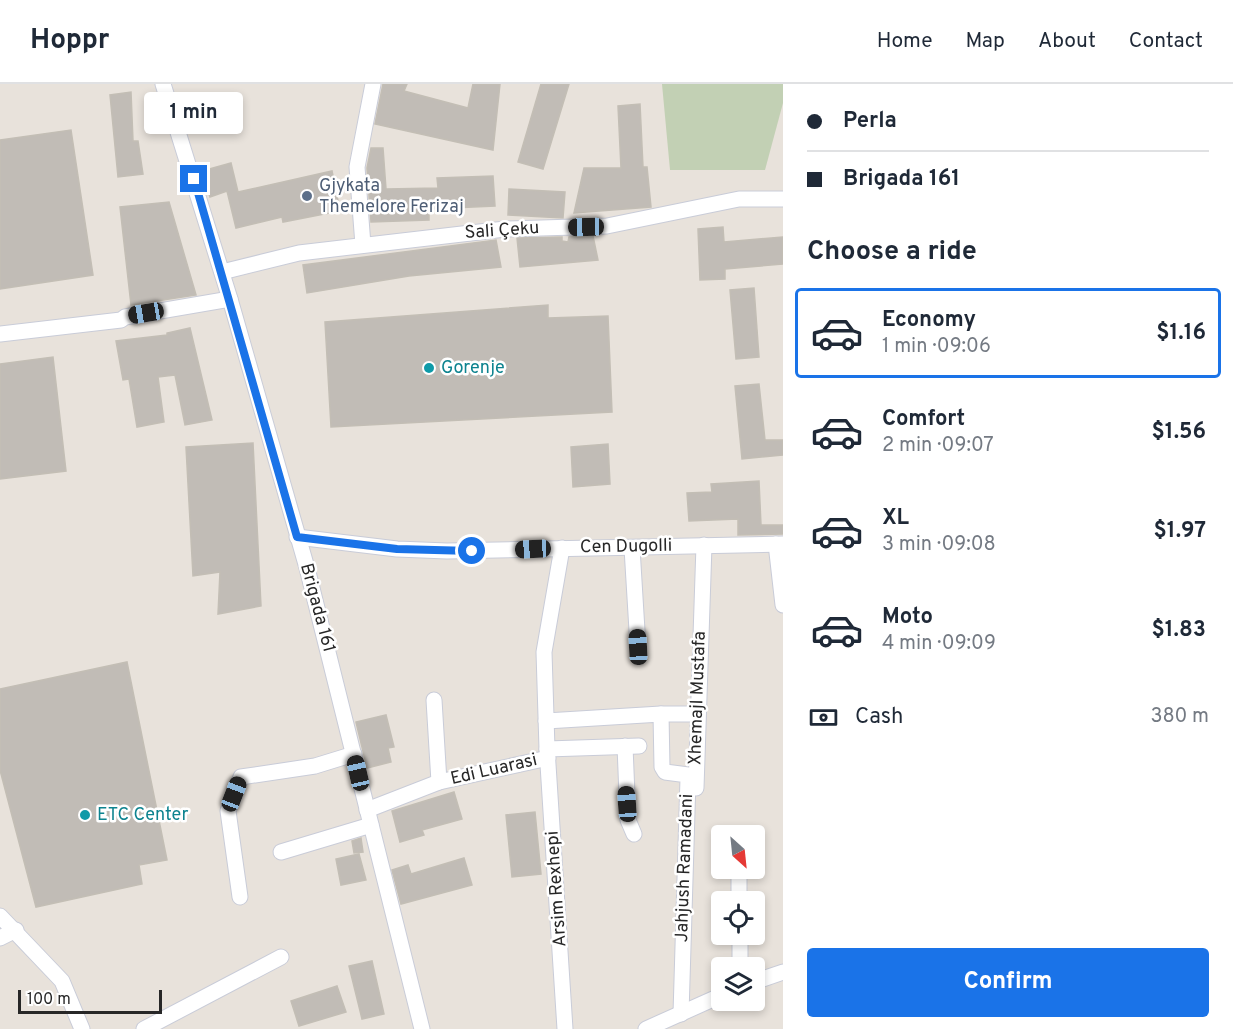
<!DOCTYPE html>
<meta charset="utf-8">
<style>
body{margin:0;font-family:Overpass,sans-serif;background:#f2f2f3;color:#1f2937;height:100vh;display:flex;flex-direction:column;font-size:22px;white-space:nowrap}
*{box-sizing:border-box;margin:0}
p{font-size:20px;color:#747a83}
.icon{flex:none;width:33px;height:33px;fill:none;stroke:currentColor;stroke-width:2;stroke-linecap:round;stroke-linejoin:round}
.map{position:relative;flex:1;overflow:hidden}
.drawer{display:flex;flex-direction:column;background:#fff;width:450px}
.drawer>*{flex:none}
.top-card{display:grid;align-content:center;height:132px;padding:0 24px;background:#fff}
.needle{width:39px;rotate:153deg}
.tools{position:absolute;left:711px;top:741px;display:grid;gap:12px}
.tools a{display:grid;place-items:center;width:54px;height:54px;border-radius:6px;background:#fff;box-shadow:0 3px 9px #0003;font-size:30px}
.scale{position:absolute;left:18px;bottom:15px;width:144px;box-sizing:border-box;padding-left:6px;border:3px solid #272727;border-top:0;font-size:16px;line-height:21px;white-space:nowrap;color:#272727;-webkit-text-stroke:4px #fff;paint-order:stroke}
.end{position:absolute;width:27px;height:27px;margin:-14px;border:8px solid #1a73e8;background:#fff;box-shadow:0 0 0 3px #fff}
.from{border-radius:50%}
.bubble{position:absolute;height:42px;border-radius:6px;background:#fff;box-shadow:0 3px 9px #0003;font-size:20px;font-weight:700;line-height:42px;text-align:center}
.car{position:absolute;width:18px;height:36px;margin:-18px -9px;border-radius:8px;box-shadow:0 0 4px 2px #0007;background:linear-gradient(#222 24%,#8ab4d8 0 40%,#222 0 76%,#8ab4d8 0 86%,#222 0)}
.top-card b{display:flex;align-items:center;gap:21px;height:57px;font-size:22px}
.top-card b+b{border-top:2px solid #e0e1e3}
.top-card i{width:15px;height:15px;background:#1f2937}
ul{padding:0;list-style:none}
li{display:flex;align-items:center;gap:18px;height:90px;margin:0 12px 9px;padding:0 12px;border:3px solid transparent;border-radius:6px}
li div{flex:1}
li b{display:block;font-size:22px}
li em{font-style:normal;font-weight:700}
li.on{border-color:#1a73e8}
li>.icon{width:54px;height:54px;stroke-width:1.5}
h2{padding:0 24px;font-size:27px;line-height:72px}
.pay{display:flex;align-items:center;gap:15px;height:66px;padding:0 24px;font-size:22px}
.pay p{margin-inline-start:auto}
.primary-button{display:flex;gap:12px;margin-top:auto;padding:12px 24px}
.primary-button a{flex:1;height:69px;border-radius:6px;background:#1a73e8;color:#fff;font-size:24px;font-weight:700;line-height:69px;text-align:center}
header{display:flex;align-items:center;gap:36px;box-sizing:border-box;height:84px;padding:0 30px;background:#fff;border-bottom:2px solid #e0e1e3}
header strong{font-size:28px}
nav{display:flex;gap:33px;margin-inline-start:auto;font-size:21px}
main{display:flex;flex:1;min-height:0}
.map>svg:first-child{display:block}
</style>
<header>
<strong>Hoppr</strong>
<nav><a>Home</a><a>Map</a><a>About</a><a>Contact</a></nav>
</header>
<main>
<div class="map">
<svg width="783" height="945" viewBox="0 0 783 945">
<rect width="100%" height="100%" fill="#e8e2db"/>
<!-- cemetery -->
<path fill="#c2d0b4" d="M662 0H783V19L765 86H670Z"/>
<!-- building -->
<g fill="#c1bcb6" stroke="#c3beb5" stroke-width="1.5">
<path d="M383 0H407L404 7 468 24 473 0H500L493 66 375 40Z"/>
<path d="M541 0H569L543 85 518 78Z"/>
<path d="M131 8 133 57H138L143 90 118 93 110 11Z"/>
<path d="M640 20 643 83H647L651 123 574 129 584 84H621L618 22Z"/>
<path d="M71 46 93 191 0 205V56Z"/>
<path d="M371 64H383L386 105 438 104 437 94 493 92 495 122 429 125V136L371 138 367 84Z"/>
<path d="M231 79 238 108 332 87 340 127 283 138 282 133 236 144 227 107 210 113 202 87Z"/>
<path d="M509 105 565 108 563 134 508 131Z"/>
<path d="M169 118 196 211 131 221 120 123Z"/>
<path d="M723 143 724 158 783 153V180L725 185V195L700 196 698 145Z"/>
<path d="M593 152 598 176 520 183 517 154 562 153V157L568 158 569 153Z"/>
<path d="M496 156 501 183 409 192 307 209 303 181Z"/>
<path d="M754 204 759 273 736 275 730 206Z"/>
<path d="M548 221V234L608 232 612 328 331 343 325 238Z"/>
<path d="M190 244 212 336 185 341 175 291 158 293 164 338 137 343 129 295 123 296 116 257 167 251V249Z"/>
<path d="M53 273 66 387 0 395V280Z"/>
<path d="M759 300 765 356H783V371L742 375 735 302Z"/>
<path d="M253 359 261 522 218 530 220 488 193 492 186 363Z"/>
<path d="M608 360 610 400 573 403 571 363Z"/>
<path d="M759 397 761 441H783V450L738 451V435L689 437 687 409 712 408 711 400Z"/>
<path d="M127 578 167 776 139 781 142 800 36 823 0 686V605Z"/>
<path d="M386 631 394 663 388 664 391 678 367 684 356 638Z"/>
<path d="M454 708 462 735 422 746 424 751 400 758 392 727Z"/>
<path d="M535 728 541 790 512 793 506 731Z"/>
<path d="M361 754 363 768 354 769 352 757Z"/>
<path d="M359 770 366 796 341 801 336 775Z"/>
<path d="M464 774 472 801 401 820 392 786 408 781 411 790Z"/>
<path d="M372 877 384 930 362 935 349 882Z"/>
<path d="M337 902 346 928 299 942 291 917Z"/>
</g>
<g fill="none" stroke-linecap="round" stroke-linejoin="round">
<defs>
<g id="minor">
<path d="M163 0 230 215 307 484 422 945"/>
<path d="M363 161 357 83 373 0"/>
<path d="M222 188 299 169 505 145 607 142 739 115H783"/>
<path d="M0 250 121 236 125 233 230 215"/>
<path d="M297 453 397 465 447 467 783 460"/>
<path d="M776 460 783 521"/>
<path d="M562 464 544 568 547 665 565 945"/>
<path d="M632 464 638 563"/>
<path d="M661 630H696"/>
<path d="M546 637 661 630 662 683 665 688 688 691V694L681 930"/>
<path d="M625 662 628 736 634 750"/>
<path d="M547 665 639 662"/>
<path d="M439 698 548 674"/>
<path d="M696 704 704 461"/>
<path d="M367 726 439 698 434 616"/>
<path d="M281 768 371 741"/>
<path d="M739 784V818"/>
<path d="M240 813 228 727 241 693 315 682 354 670"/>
<path d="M0 832 62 897 82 945"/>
<path d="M740 850V884"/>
<path d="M0 854 16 846"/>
<path d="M754 898 783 888"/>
<path d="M144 945 281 873"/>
<path d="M646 945 722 911"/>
</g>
</defs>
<!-- minor casing -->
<use href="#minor" stroke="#c9ccd8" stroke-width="17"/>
<!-- minor -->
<use href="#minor" stroke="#fff" stroke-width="15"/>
</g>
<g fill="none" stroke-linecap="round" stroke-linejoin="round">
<!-- route -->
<path stroke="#1a73e8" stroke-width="8" d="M194 95 297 453 397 465 472 467"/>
</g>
<!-- markers -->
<circle fill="#5c6f8a" stroke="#fff" stroke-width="2" cx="307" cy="112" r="6"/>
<g fill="#0f9aa8" stroke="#fff" stroke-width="2">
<circle cx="429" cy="284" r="6"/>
<circle cx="85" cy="731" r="6"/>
</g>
<g text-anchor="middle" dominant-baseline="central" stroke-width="5" stroke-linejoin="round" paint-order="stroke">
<!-- service labels -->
<g font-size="18" fill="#4e5e75" stroke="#fff" text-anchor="start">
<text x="319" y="102">Gjykata<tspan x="319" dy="21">Themelore Ferizaj</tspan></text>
</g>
<!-- street labels -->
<g font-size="18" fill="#272727" stroke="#fff">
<text transform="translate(502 147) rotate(-4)">Sali Çeku</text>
<text transform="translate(626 463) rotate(-1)">Cen Dugolli</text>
<text transform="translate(317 524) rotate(75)">Brigada 161</text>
<text transform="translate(698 614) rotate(-88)">Xhemajl Mustafa</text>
<text transform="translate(494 686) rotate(-13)">Edi Luarasi</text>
<text transform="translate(685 784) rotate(-88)">Jahjush Ramadani</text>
<text transform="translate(557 805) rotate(-94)">Arsim Rexhepi</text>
</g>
<!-- culture labels -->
<g font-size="18" fill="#0d838f" stroke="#fff" text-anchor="start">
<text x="441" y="284">Gorenje</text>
<text x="97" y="731">ETC Center</text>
</g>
</g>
</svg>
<div class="tools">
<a><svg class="needle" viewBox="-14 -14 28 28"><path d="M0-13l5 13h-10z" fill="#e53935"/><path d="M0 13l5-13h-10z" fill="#747a83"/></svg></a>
<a><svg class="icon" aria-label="locate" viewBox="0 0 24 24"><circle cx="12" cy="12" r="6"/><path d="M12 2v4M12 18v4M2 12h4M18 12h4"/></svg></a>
<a><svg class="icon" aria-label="layers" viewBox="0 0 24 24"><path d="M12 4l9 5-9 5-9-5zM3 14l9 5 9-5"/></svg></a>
</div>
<div class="scale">100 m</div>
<i class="end from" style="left:472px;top:467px"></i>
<i class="end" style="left:194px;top:95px"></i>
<div class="bubble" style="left:144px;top:8px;width:99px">1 min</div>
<i class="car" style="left:586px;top:143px;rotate:269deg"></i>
<i class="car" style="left:146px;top:229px;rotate:260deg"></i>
<i class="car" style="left:533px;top:465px;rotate:267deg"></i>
<i class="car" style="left:638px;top:563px;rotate:357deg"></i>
<i class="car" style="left:358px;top:689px;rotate:347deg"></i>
<i class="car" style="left:234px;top:710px;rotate:21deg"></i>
<i class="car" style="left:627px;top:720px;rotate:356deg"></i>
</div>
<section class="drawer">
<div class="top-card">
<b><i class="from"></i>Perla</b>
<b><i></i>Brigada 161</b>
</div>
<h2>Choose a ride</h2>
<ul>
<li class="on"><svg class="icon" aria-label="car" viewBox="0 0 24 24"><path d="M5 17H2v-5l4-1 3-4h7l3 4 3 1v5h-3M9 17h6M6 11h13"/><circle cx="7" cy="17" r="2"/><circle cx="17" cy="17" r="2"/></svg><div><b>Economy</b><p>1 min · 09:06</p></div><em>$1.16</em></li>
<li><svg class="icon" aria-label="car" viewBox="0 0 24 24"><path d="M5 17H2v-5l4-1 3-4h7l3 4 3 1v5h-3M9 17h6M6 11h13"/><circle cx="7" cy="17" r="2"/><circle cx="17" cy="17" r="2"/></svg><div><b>Comfort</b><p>2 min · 09:07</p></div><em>$1.56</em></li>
<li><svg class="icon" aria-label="car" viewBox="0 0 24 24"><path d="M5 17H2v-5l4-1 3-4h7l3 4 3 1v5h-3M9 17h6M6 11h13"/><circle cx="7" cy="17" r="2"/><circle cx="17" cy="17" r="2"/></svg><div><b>XL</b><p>3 min · 09:08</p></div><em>$1.97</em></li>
<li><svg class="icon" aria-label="car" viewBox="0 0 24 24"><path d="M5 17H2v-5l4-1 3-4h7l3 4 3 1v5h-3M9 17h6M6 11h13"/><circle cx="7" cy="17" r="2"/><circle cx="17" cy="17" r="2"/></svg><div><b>Moto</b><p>4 min · 09:09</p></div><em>$1.83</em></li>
</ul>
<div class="pay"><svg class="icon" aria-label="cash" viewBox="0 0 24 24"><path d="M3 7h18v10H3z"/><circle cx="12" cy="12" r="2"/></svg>Cash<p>380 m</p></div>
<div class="primary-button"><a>Confirm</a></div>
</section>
</main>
